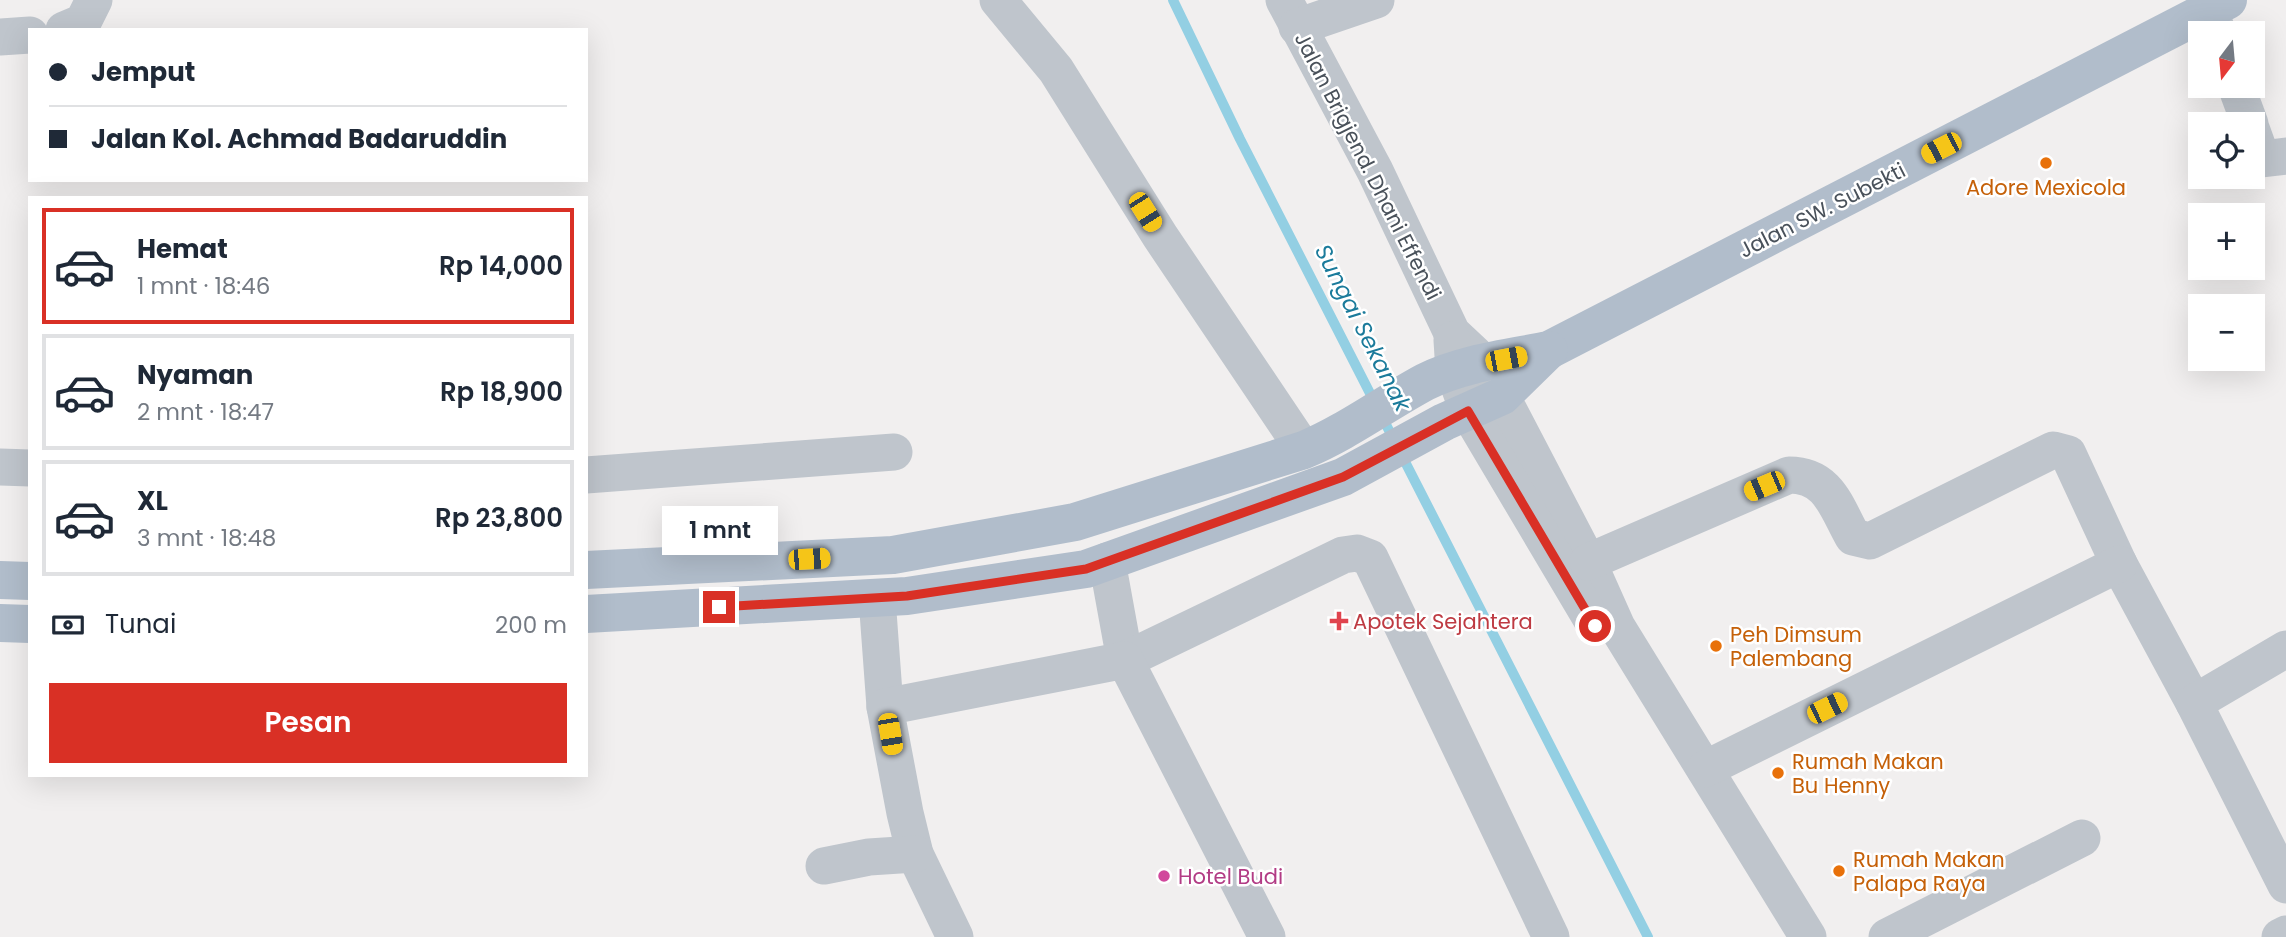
<!DOCTYPE html>
<html lang="id">
<meta charset="utf-8">
<style>
body{margin:0;font-family:Poppins,sans-serif;background:#f6f6f7;color:#1f2937;height:100vh;display:flex;flex-direction:column;font-size:26px;white-space:nowrap}
*{box-sizing:border-box;margin:0}
p{font-size:23px;color:#747a83}
.icon{flex:none;width:38px;height:38px;fill:none;stroke:currentColor;stroke-width:2;stroke-linecap:round;stroke-linejoin:round}
.map{position:relative;flex:1;overflow:hidden}
.sheet{position:absolute;left:28px;top:196px;width:560px;height:581px;display:flex;flex-direction:column;background:#fff;border-radius:0px;box-shadow:0 7px 28px #0002}
.sheet>*{flex:none}
.hud{position:absolute;left:28px;top:28px;width:560px;height:154px;border-radius:0px;box-shadow:0 7px 28px #0002;display:grid;align-content:center;height:154px;padding:0 21px;background:#fff}
.needle{width:46px;rotate:196deg}
.tools{position:absolute;left:2188px;top:21px;display:grid;gap:14px}
.tools a{display:grid;place-items:center;width:77px;height:77px;border-radius:0px;background:#fff;box-shadow:0 7px 28px #0002;font-size:35px}
.end{position:absolute;width:32px;height:32px;margin:-16px;border:9px solid #d93025;background:#fff;box-shadow:0 0 0 4px #fff}
.from{border-radius:50%}
.bubble{position:absolute;height:49px;border-radius:0px;background:#fff;box-shadow:0 7px 28px #0002;font-size:23px;font-weight:600;line-height:49px;text-align:center}
.car{position:absolute;width:21px;height:42px;margin:-21px -10px;border-radius:9px;box-shadow:0 0 5px 2px #0007;background:linear-gradient(#f5c518 24%,#345 0 40%,#f5c518 0 76%,#345 0 86%,#f5c518 0)}
.hud b{display:flex;align-items:center;gap:24px;height:66px;font-size:26px}
.hud b+b{border-top:2px solid #e0e1e3}
.hud i{width:18px;height:18px;background:#1f2937}
ul{padding:12px 0 0;list-style:none}
li{display:flex;align-items:center;gap:21px;height:116px;margin:0 14px 10px;padding:0 7px;border:4px solid #e0e1e3;border-radius:0px}
li div{flex:1}
li b{display:block;font-size:26px}
li em{font-style:normal;font-weight:600}
li.active{border-color:#d93025}
li>.icon{width:63px;height:63px;stroke-width:1.5}
.pay{display:flex;align-items:center;gap:18px;height:77px;padding:0 21px;font-size:26px}
.pay p{margin-inline-start:auto}
.action{display:flex;gap:14px;margin-top:auto;padding:14px 21px}
.action a{flex:1;height:80px;border-radius:0px;background:#d93025;color:#fff;font-size:28px;font-weight:600;line-height:80px;text-align:center}
.map>svg:first-child{display:block}
</style>
<div class="map">
<svg width="2286" height="937" viewBox="0 0 2286 937">
<rect width="100%" height="100%" fill="#f1efef"/>
<g fill="none" stroke-linecap="round" stroke-linejoin="round">
<!-- stream -->
<path stroke="#93cfe3" stroke-width="10" d="M1173 0 1240 139 1648 937"/>
<!-- minor -->
<g stroke="#bfc5cc" stroke-width="37">
<path d="M998 0 1056 70 1160 236 1304 450"/>
<path d="M1284 0 1375 171 1452 333 1484 363 1588 562 1617 627 1808 937"/>
<path d="M2209 10 2218 33"/>
<path d="M1297 27 1376 0"/>
<path d="M64 30 83 22 94 0"/>
<path d="M0 37 30 35"/>
<path d="M2236 86 2250 124"/>
<path d="M2252 131 2262 159 2286 156"/>
<path d="M1452 340 1454 372 1468 411 1592 620"/>
<path d="M0 467 30 468"/>
<path d="M586 475 894 452"/>
<path d="M1107 561 1125 660"/>
<path d="M1588 562 1789 475C1829 475 1836 507 1853 537L1870 541 2053 450 2068 454 2119 564 2194 703"/>
<path d="M877 598 885 707 905 813 915 854 955 937"/>
<path d="M2286 649 2194 703 2286 885"/>
<path d="M1125 660 1343 555 1357 553 1370 558 1551 937"/>
<path d="M885 707 1125 660 1267 937"/>
<path d="M1705 769 2119 564"/>
<path d="M824 866 869 857 915 854"/>
<path d="M1887 937 2082 838"/>
<path d="M2280 937 2286 934"/>
</g>
<!-- major -->
<g stroke="#b1bdcb" stroke-width="38">
<path d="M586 570 893 555 1075 522 1304 450C1347 432 1384 404 1425 382 1463 363 1509 358 1549 350L2228 0"/>
<path d="M0 580 30 581"/>
<path d="M586 614 907 596 1086 569 1343 477 1444 422 1502 396 1549 350"/>
<path d="M0 623 30 624"/>
</g>
</g>
<g fill="none" stroke-linecap="round" stroke-linejoin="round">
<!-- route -->
<path stroke="#d93025" stroke-width="9" d="M719 607 907 596 1086 569 1343 477 1468 411 1595 626"/>
</g>
<!-- markers -->
<g fill="#e8710a" stroke="#fff" stroke-width="2.5">
<circle cx="2046" cy="163" r="7"/>
<circle cx="1716" cy="646" r="7"/>
<circle cx="1778" cy="773" r="7"/>
<circle cx="1839" cy="871" r="7"/>
</g>
<path fill="#e0444e" stroke="#fff" stroke-width="2.5" d="M1335.5 610.5h7v7h7v7h-7v7h-7v-7h-7v-7h7z"/>
<circle fill="#d1479c" stroke="#fff" stroke-width="2.5" cx="1164" cy="876" r="7"/>
<g text-anchor="middle" dominant-baseline="central" stroke-width="5" stroke-linejoin="round" paint-order="stroke">
<!-- street labels -->
<g font-size="21" fill="#49515a" stroke="#fff">
<text transform="translate(1368 166) rotate(63)">Jalan Brigjend. Dhani Effendi</text>
<text transform="translate(1822 210) rotate(-27)">Jalan SW. Subekti</text>
</g>
<!-- food labels -->
<g font-size="21" fill="#c56008" stroke="#fff" text-anchor="start">
<text x="2046" y="187" text-anchor="middle">Adore Mexicola</text>
<text x="1730" y="634">Peh Dimsum<tspan x="1730" dy="24">Palembang</tspan></text>
<text x="1792" y="761">Rumah Makan<tspan x="1792" dy="24">Bu Henny</tspan></text>
<text x="1853" y="859">Rumah Makan<tspan x="1853" dy="24">Palapa Raya</tspan></text>
</g>
<!-- health labels -->
<g font-size="21" fill="#be3a42" stroke="#fff" text-anchor="start">
<text x="1353" y="621">Apotek Sejahtera</text>
</g>
<!-- hotel labels -->
<g font-size="21" fill="#b23c85" stroke="#fff" text-anchor="start">
<text x="1178" y="876">Hotel Budi</text>
</g>
<!-- water labels -->
<g font-size="23" font-style="italic" fill="#1b7b9b" stroke="#fff">
<text transform="translate(1363 328) rotate(63)">Sungai Sekanak</text>
</g>
</g>
</svg>
<div class="tools">
<a><svg class="needle" viewBox="-14 -14 28 28"><path d="M0-13l5 13h-10z" fill="#e53935"/><path d="M0 13l5-13h-10z" fill="#747a83"/></svg></a>
<a><svg class="icon" aria-label="locate" viewBox="0 0 24 24"><circle cx="12" cy="12" r="6"/><path d="M12 2v4M12 18v4M2 12h4M18 12h4"/></svg></a>
<a>+</a>
<a>−</a>
</div>
<i class="end from" style="left:1595px;top:626px"></i>
<i class="end" style="left:719px;top:607px"></i>
<div class="bubble" style="left:662px;top:506px;width:116px">1 mnt</div>
<i class="car" style="left:1941px;top:148px;rotate:243deg"></i>
<i class="car" style="left:1145px;top:212px;rotate:148deg"></i>
<i class="car" style="left:1506px;top:359px;rotate:79deg"></i>
<i class="car" style="left:1764px;top:486px;rotate:247deg"></i>
<i class="car" style="left:809px;top:559px;rotate:87deg"></i>
<i class="car" style="left:1827px;top:708px;rotate:64deg"></i>
<i class="car" style="left:890px;top:734px;rotate:170deg"></i>
<div class="hud">
<b><i class="from"></i>Jemput</b>
<b><i></i>Jalan Kol. Achmad Badaruddin</b>
</div>
<section class="sheet">
<ul>
<li class="active"><svg class="icon" aria-label="car" viewBox="0 0 24 24"><path d="M5 17H2v-5l4-1 3-4h7l3 4 3 1v5h-3M9 17h6M6 11h13"/><circle cx="7" cy="17" r="2"/><circle cx="17" cy="17" r="2"/></svg><div><b>Hemat</b><p>1 mnt · 18:46</p></div><em>Rp 14,000</em></li>
<li><svg class="icon" aria-label="car" viewBox="0 0 24 24"><path d="M5 17H2v-5l4-1 3-4h7l3 4 3 1v5h-3M9 17h6M6 11h13"/><circle cx="7" cy="17" r="2"/><circle cx="17" cy="17" r="2"/></svg><div><b>Nyaman</b><p>2 mnt · 18:47</p></div><em>Rp 18,900</em></li>
<li><svg class="icon" aria-label="car" viewBox="0 0 24 24"><path d="M5 17H2v-5l4-1 3-4h7l3 4 3 1v5h-3M9 17h6M6 11h13"/><circle cx="7" cy="17" r="2"/><circle cx="17" cy="17" r="2"/></svg><div><b>XL</b><p>3 mnt · 18:48</p></div><em>Rp 23,800</em></li>
</ul>
<div class="pay"><svg class="icon" aria-label="cash" viewBox="0 0 24 24"><path d="M3 7h18v10H3z"/><circle cx="12" cy="12" r="2"/></svg>Tunai<p>200 m</p></div>
<div class="action"><a>Pesan</a></div>
</section>
</div>
